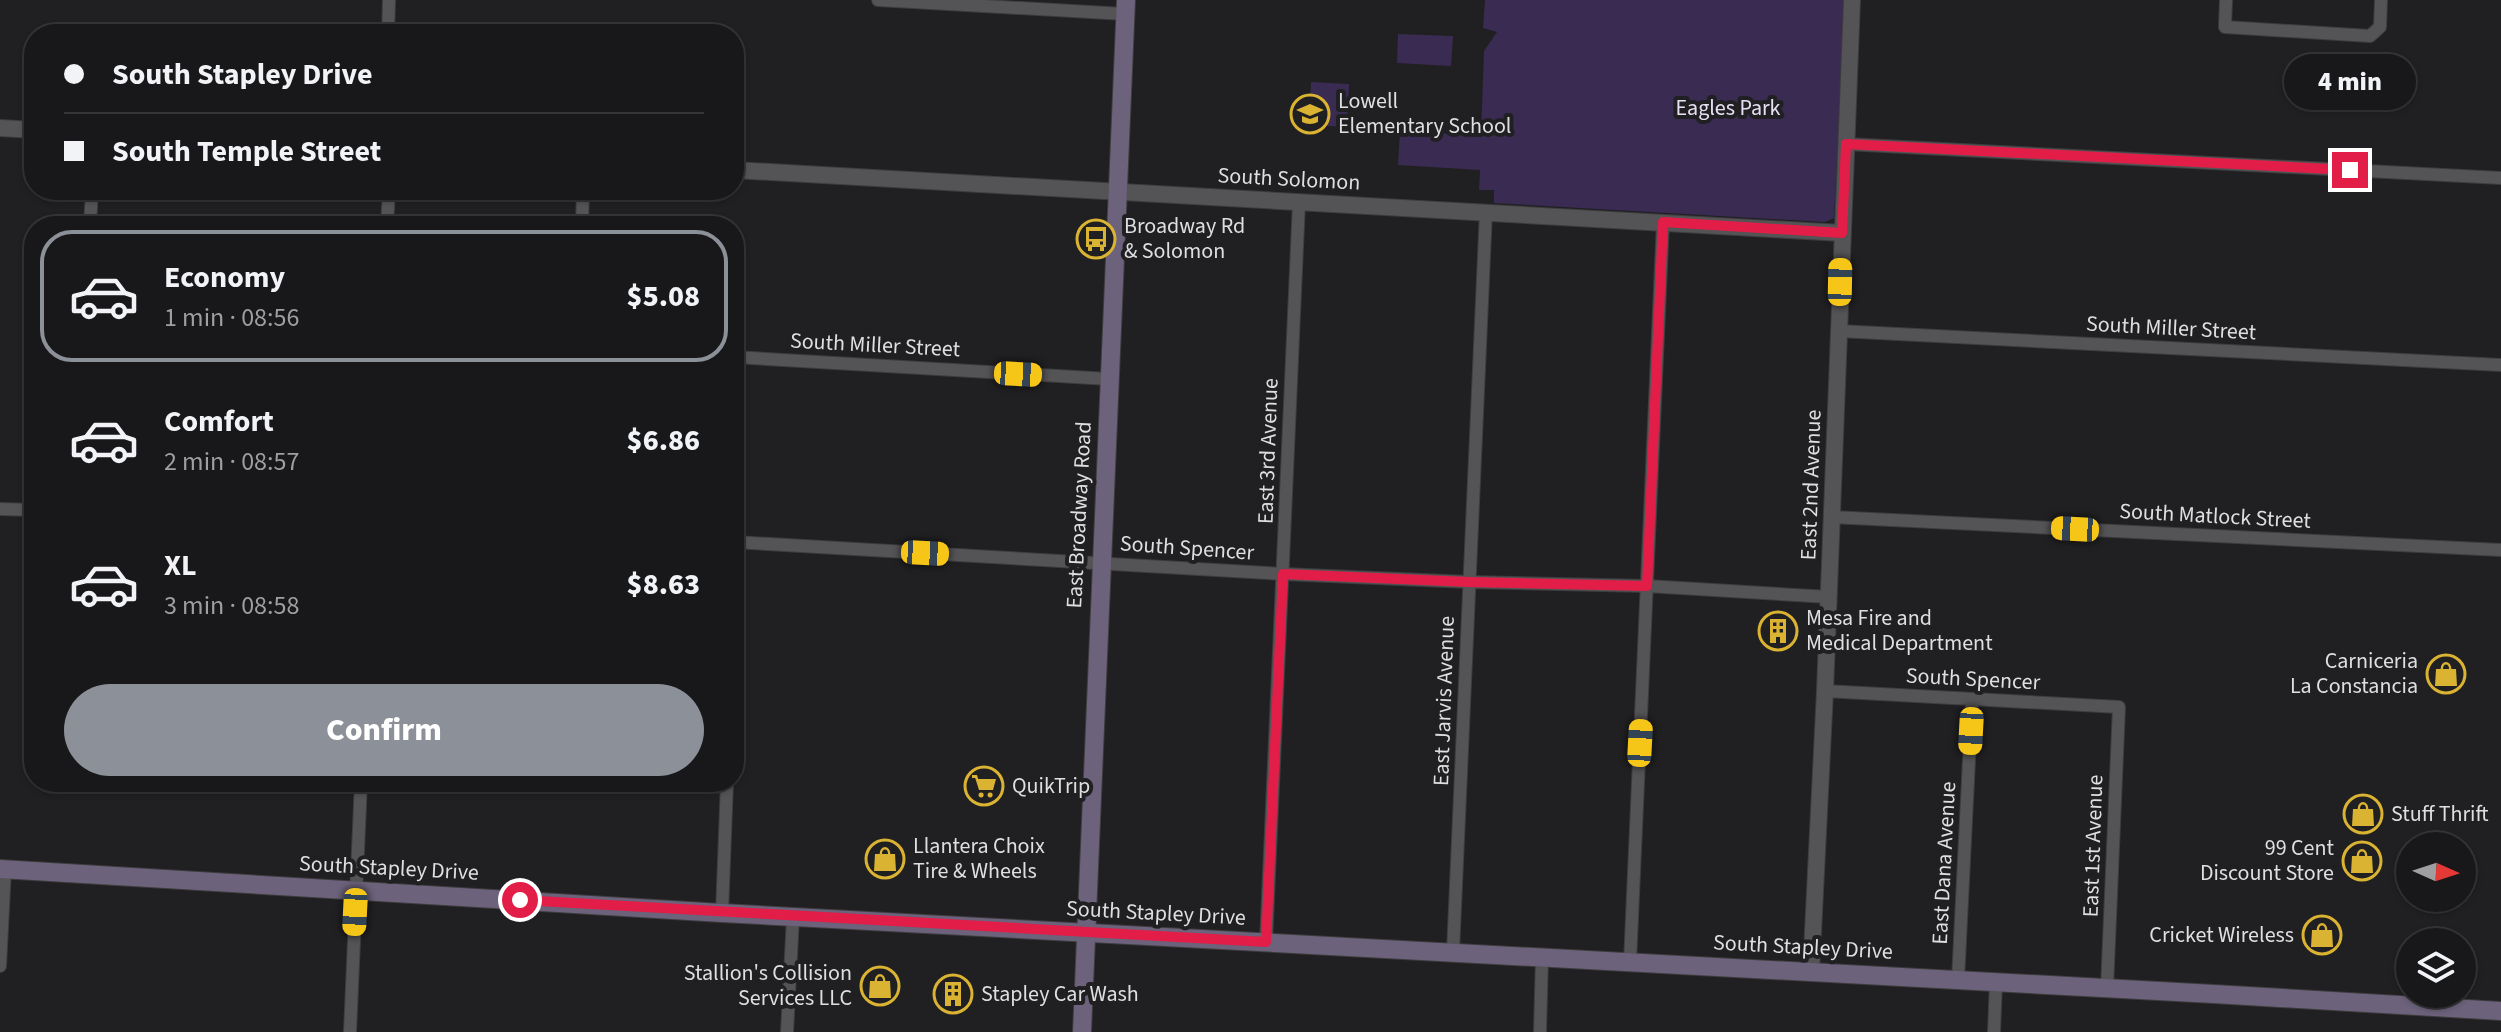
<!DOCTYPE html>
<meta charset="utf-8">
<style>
body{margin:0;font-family:"Source Sans 3",sans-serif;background:#212022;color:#f1f3f6;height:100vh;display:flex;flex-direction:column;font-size:30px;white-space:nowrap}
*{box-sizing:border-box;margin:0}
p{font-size:26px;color:#9f9fa2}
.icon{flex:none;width:44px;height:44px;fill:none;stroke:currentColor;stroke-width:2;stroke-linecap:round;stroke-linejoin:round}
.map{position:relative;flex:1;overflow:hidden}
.panel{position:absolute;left:24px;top:216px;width:720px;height:576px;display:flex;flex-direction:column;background:#181719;border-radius:32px;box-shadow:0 2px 6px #0004,0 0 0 2px #363638}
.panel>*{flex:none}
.hud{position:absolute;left:24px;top:24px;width:720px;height:176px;border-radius:32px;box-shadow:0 2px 6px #0004,0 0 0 2px #363638;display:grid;align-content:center;height:176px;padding:0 40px;background:#181719}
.needle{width:52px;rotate:93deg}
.controls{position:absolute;left:2396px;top:832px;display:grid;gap:16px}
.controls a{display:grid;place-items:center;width:80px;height:80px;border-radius:50%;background:#181719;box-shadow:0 2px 6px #0004,0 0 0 2px #363638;font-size:40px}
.end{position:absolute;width:36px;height:36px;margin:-18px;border:10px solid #e11d48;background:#fff;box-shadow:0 0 0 4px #fff}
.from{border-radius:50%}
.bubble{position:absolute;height:56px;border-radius:28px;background:#181719;box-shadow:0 2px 6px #0004,0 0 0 2px #363638;font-size:26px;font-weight:800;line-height:56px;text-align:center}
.car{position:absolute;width:24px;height:48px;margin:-24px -12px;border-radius:10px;box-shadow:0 0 6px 2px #0007;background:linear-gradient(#f5c518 24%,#345 0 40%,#f5c518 0 76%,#345 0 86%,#f5c518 0)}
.hud b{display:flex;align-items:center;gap:28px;height:76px;font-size:30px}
.hud b+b{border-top:2px solid #363638}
.hud i{width:20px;height:20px;background:#f1f3f6}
ul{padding:14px 0 0;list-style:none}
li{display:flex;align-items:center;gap:24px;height:132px;margin:0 16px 12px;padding:0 24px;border:4px solid transparent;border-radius:32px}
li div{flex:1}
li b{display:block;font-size:30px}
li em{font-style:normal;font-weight:800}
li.current{border-color:#8c9099}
li>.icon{width:72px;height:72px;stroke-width:1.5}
.primary-button{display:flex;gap:16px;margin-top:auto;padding:16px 40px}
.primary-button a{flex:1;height:92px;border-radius:48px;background:#8c9099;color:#fff;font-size:32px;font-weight:800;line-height:92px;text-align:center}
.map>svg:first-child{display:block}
</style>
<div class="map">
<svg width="2501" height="1032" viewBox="0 0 2501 1032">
<rect width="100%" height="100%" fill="#201f21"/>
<!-- green -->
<g fill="#3a2b52">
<path d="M1485 0H1845L1834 218 1825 222 1494 203V190H1479L1480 170 1398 165 1400 131 1481 135 1484 51 1497 32 1483 28Z"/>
<path d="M1398 34 1453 36 1451 66 1397 63Z"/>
<path d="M1311 82 1349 84 1347 127 1309 125Z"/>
</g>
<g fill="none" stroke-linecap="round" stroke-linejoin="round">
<defs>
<g id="minor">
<path d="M878 0 1125 14"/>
<path d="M2226 0 2225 27 2370 36 2380 27 2381 0"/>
<path d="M388 34 389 0"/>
<path d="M1846 144 2501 178"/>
<path d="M90 226 92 190"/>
<path d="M387 226 389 190"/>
<path d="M582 226 583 190"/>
<path d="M1839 331 2501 365"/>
<path d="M734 357 1109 379"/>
<path d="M0 509 34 510"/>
<path d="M1831 517 2501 550"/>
<path d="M734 542 1283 574 1469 582 1647 586 1829 597"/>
<path d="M734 620 737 542"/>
<path d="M1825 691 2119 707 2107 988"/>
<path d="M722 913 727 782"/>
<path d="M1266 942 1299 202"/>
<path d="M1453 952 1486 211"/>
<path d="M1630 962 1663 222"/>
<path d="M0 966 5 869"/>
<path d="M1958 980 1972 700"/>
<path d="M350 1032 361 782"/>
<path d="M787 1032 793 917"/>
<path d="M1540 1032 1542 957"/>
<path d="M1994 1032 1996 982"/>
</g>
<g id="tertiary">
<path d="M0 128 34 130"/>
<path d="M734 170 1842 233"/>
<path d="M1811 972 1825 691 1852 0"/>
</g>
<g id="secondary">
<path d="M0 869 722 913 2214 994 2501 1011"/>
<path d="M1082 1032 1126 0"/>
</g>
</defs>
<!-- minor casing -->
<use href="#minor" stroke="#3d3c3e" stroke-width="14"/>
<!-- tertiary casing -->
<use href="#tertiary" stroke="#3d3c3e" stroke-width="18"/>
<!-- secondary casing -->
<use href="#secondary" stroke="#3d3c3e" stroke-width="20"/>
<!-- minor -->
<use href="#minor" stroke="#545355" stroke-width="12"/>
<!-- tertiary -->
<use href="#tertiary" stroke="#545355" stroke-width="16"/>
<!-- secondary -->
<use href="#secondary" stroke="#6c627b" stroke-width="18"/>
</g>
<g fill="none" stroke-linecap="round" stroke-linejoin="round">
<!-- route -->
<path stroke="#e11d48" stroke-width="10" d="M520 900 1266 942 1283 574 1469 582 1647 586 1663 222 1842 233 1846 144 2350 170"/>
</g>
<!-- icons -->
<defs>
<symbol id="school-ring" viewBox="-11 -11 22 22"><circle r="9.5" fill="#201f21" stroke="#dab333" stroke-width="1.5"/><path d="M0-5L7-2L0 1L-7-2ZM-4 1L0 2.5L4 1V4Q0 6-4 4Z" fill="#dab333"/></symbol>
<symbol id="bus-ring" viewBox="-11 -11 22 22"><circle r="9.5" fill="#201f21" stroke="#dab333" stroke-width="1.5"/><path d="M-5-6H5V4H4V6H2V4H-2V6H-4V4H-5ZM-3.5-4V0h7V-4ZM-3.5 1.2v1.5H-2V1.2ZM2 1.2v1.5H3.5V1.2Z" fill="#dab333"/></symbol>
<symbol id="building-ring" viewBox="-11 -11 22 22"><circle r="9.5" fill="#201f21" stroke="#dab333" stroke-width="1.5"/><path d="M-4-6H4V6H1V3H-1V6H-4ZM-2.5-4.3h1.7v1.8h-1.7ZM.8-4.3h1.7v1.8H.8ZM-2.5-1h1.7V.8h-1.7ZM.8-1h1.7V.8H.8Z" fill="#dab333"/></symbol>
<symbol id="shop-ring" viewBox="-11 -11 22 22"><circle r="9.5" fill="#201f21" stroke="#dab333" stroke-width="1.5"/><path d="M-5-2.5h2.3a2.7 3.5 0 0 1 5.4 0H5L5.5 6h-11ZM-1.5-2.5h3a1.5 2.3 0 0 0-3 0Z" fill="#dab333"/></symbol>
<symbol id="supermarket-ring" viewBox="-11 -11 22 22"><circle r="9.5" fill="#201f21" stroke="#dab333" stroke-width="1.5"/><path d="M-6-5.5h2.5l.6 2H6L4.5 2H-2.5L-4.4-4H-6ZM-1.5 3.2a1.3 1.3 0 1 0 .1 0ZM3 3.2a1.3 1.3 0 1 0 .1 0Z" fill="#dab333"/></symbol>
</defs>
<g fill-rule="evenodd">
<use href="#school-ring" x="1288" y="92" width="44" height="44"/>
<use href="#bus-ring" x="1074" y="217" width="44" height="44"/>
<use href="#building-ring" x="1756" y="609" width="44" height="44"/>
<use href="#shop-ring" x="2424" y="652" width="44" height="44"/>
<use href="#supermarket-ring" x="962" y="764" width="44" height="44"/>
<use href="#shop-ring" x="2341" y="792" width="44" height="44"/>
<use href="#shop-ring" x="863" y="837" width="44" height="44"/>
<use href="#shop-ring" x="2340" y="839" width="44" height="44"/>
<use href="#shop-ring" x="2300" y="913" width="44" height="44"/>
<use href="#shop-ring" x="858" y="964" width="44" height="44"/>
<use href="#building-ring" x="931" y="972" width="44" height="44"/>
</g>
<g text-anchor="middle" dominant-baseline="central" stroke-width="8" stroke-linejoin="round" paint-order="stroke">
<!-- poi labels -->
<g font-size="22" fill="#dfdfe1" stroke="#201f21" text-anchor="start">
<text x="1338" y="101">Lowell<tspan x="1338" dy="25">Elementary School</tspan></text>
<text x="1124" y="226">Broadway Rd<tspan x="1124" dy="25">&amp; Solomon</tspan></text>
<text x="1806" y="618">Mesa Fire and<tspan x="1806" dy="25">Medical Department</tspan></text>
<text x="2418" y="661" text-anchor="end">Carniceria<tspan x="2418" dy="25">La Constancia</tspan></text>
<text x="1012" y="786">QuikTrip</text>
<text x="2391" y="814">Stuff Thrift</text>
<text x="913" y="846">Llantera Choix<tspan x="913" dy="25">Tire &amp; Wheels</tspan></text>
<text x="2334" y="848" text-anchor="end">99 Cent<tspan x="2334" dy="25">Discount Store</tspan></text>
<text x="2294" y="935" text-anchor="end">Cricket Wireless</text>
<text x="852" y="973" text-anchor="end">Stallion's Collision<tspan x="852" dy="25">Services LLC</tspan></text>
<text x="981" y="994">Stapley Car Wash</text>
</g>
<!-- park labels -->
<g font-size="22" fill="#e7e0f4" stroke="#201f21">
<text x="1728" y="108">Eagles Park</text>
</g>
<!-- street labels -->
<g font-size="22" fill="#dfdfe1" stroke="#201f21">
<text transform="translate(1289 179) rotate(3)">South Solomon</text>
<text transform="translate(2171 328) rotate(3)">South Miller Street</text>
<text transform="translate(875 345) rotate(3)">South Miller Street</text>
<text transform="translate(1268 451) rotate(-88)">East 3rd Avenue</text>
<text transform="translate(1811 485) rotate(-88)">East 2nd Avenue</text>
<text transform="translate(1079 515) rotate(-87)">East Broadway Road</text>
<text transform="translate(2215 516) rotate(3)">South Matlock Street</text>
<text transform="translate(1187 548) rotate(4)">South Spencer</text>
<text transform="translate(1973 679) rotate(3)">South Spencer</text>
<text transform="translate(1444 701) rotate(-88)">East Jarvis Avenue</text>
<text transform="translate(2093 846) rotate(-88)">East 1st Avenue</text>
<text transform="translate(1944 863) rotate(-87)">East Dana Avenue</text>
<text transform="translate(389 868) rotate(3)">South Stapley Drive</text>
<text transform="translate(1156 913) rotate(3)">South Stapley Drive</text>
<text transform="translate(1803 947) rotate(3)">South Stapley Drive</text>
</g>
</g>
</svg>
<div class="controls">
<a><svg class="needle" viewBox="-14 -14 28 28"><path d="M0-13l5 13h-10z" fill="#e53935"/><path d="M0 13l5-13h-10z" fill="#9f9fa2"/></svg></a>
<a><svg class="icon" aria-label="layers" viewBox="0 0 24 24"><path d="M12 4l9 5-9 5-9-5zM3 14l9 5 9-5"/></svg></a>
</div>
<i class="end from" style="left:520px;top:900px"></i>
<i class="end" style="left:2350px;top:170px"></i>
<div class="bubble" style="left:2284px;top:54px;width:132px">4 min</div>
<i class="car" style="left:1840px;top:282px;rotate:1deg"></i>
<i class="car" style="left:1018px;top:374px;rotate:93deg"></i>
<i class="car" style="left:2075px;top:529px;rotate:273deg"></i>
<i class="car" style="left:925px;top:553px;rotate:93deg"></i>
<i class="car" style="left:1971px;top:731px;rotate:183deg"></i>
<i class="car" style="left:1640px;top:743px;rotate:3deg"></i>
<i class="car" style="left:355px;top:912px;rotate:183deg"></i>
<div class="hud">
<b><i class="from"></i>South Stapley Drive</b>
<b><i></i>South Temple Street</b>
</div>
<section class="panel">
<ul>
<li class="current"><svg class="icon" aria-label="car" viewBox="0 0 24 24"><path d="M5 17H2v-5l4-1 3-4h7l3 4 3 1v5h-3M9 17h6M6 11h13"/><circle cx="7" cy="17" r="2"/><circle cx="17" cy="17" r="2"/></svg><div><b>Economy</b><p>1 min · 08:56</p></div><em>$5.08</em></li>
<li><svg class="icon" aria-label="car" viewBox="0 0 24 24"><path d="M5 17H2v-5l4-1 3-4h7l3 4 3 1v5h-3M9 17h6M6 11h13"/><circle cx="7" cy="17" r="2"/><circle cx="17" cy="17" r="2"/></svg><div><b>Comfort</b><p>2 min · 08:57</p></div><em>$6.86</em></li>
<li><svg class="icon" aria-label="car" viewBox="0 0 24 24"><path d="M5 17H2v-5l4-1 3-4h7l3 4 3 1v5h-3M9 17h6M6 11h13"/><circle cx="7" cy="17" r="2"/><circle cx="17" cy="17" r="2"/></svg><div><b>XL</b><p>3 min · 08:58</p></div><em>$8.63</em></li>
</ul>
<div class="primary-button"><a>Confirm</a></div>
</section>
</div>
